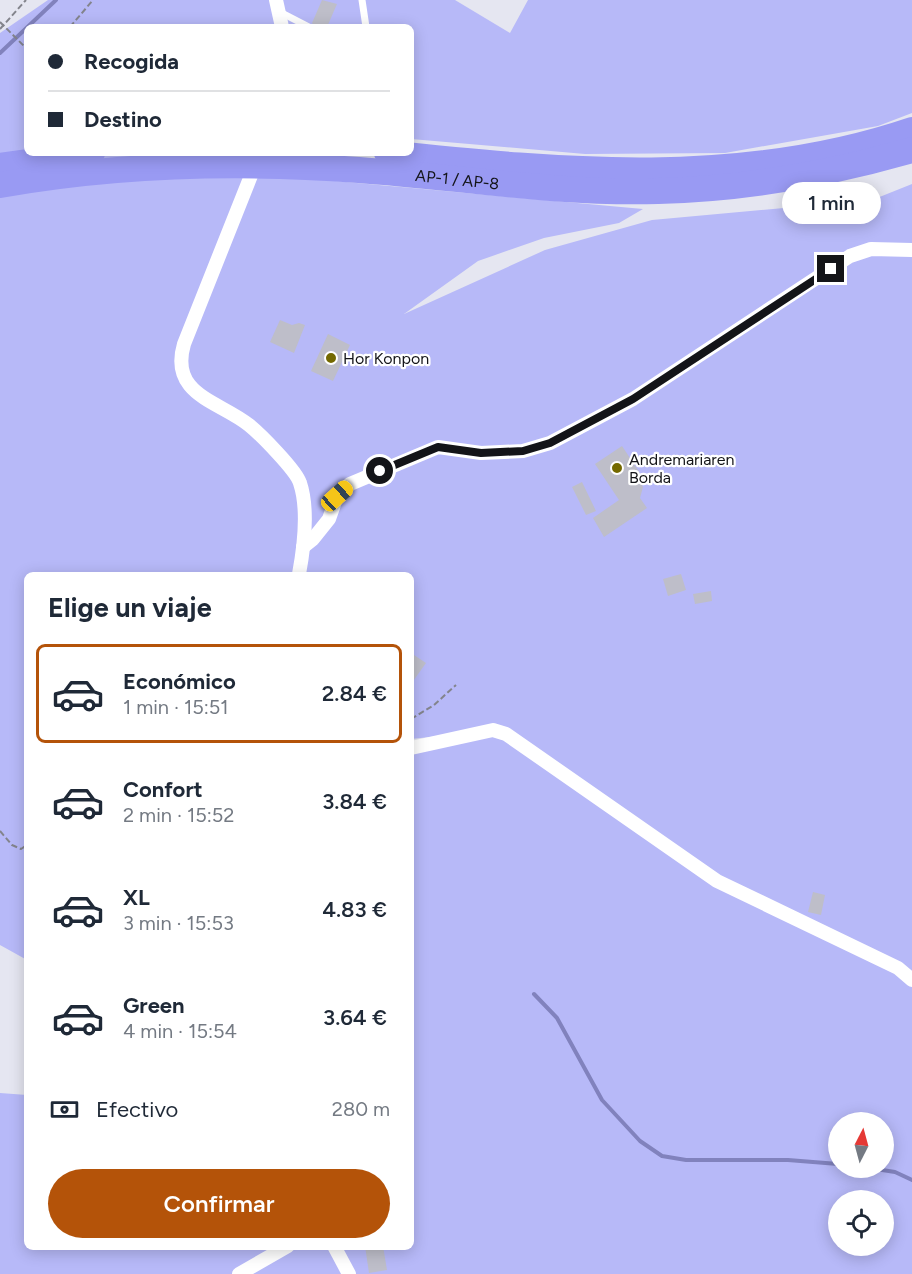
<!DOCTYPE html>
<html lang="es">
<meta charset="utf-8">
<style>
body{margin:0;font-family:Figtree,sans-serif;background:#f6f6f7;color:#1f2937;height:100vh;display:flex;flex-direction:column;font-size:22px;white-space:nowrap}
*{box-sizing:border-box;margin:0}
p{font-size:20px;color:#747a83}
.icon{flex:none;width:33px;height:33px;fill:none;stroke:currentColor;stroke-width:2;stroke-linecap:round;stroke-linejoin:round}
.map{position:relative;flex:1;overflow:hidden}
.sheet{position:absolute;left:24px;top:572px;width:390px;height:678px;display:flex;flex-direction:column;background:#fff;border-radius:9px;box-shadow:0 3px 15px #0003}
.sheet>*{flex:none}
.guide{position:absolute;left:24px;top:24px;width:390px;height:132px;border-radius:9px;box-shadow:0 3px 15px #0003;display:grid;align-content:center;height:132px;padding:0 24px;background:#fff}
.needle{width:39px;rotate:6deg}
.fabs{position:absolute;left:828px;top:1112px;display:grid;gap:12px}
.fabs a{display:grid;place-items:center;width:66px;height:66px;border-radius:50%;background:#fff;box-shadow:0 3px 15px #0003;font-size:30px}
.end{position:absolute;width:27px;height:27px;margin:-14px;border:8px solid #131418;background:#fff;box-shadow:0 0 0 3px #fff}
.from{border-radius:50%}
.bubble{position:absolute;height:42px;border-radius:21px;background:#fff;box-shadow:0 3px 15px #0003;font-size:20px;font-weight:600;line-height:42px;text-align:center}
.car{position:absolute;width:18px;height:36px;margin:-18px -9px;border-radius:8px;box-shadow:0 0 4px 2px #0007;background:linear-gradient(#f5c518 24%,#345 0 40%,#f5c518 0 76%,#345 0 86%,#f5c518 0)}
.guide b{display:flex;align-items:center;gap:21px;height:57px;font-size:22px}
.guide b+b{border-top:2px solid #e0e1e3}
.guide i{width:15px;height:15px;background:#1f2937}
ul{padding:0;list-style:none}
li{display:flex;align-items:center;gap:18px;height:99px;margin:0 12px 9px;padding:0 12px;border:3px solid transparent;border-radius:9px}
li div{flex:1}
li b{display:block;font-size:22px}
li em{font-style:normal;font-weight:600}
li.active{border-color:#b45309}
li>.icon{width:54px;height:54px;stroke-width:1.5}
h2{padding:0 24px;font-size:27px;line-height:72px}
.pay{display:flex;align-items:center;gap:15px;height:66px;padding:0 24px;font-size:22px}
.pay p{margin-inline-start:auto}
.button{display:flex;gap:12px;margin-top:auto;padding:12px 24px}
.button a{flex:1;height:69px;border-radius:36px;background:#b45309;color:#fff;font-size:24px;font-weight:600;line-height:69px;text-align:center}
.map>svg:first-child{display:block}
</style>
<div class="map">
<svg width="912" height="1274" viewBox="0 0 912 1274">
<rect width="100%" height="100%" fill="#e5e6f1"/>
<!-- green -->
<path fill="#b7b9f8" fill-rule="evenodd" d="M48 0H455L510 33 528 0H912V113L878 126 725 153 585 154 411 139V27H27V153H303L324 180 643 209 619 223 544 238 478 261 404 314 545 250 652 220 872 200 912 184V1274H0V1093L27 1095V1246H411V752L488 731 411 739V574H27V960L0 945V33ZM838 1122H884V1167H838ZM838 1200H884V1245H838Z"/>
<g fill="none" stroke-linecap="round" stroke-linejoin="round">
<!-- stream -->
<g stroke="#8182bd" stroke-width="4">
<path d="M0 53 56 0"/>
<path d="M534 994 557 1018 602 1100 640 1141 662 1156 686 1160H788L838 1164"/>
<path d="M863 1167 895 1172 912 1180"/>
</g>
</g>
<!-- building -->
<g fill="#bebec9">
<path d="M322 0 337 4 327 27H315L312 23Z"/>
<path d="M280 320 292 325 299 323 305 325 294 353 270 342Z"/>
<path d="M328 334 350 345 333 381 311 371Z"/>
<path d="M622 446 640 473 636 475 643 487 640 498 647 508 604 537 593 518 619 500 595 464Z"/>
<path d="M582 482 596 511 586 515 572 487Z"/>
<path d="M681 574 686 590 668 596 663 579Z"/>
<path d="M711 591 712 601 695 604 693 594Z"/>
<path d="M411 653 426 663 411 684Z"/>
<path d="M813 892 825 895 821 915 808 912Z"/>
<path d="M365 1246H383L387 1270 369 1273Z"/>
</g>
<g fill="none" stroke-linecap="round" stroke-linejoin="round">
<!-- path -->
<g stroke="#83848c" stroke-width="2" stroke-dasharray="6 3" stroke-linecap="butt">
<path d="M0 22 24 46H27"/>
<path d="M70 27 93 0"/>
<path d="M0 29 26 0"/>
<path d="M411 719 434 705 456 685"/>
<path d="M0 831 12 845 21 849 27 845"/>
</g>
<!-- lane -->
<g stroke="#fff" stroke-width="7">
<path d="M362 0 366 27"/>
<path d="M278 11 309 27"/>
</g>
<!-- street -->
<g stroke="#fff" stroke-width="14">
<path d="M276 0 282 27"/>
<path d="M256 163 184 344C169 395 219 401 249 425 260 434 296 470 300 483 309 510 304 547 299 574"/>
<path d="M303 547 313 539 329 519 337 496 350 484 438 447 481 453 523 451 550 443 633 399 850 256 871 249 912 250"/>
<path d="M411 748 493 730 506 734 717 881 898 968 912 980"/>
<path d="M334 1246 349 1274"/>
<path d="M239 1274 288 1246"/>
</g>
<!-- highway -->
<g stroke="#999af3" stroke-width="26">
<path d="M387 153C563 172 741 188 912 130"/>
<path d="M0 166 92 153"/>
<path id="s1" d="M0 185C119 164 238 161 359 170 458 177 558 194 658 191 744 189 829 174 912 150"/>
</g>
</g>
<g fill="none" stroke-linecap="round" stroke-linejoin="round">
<!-- route -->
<path stroke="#131418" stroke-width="8" d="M380 471 438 447 481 453 523 451 550 443 633 399 831 269"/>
</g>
<!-- markers -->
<g fill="#746900" stroke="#fff" stroke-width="2">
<circle cx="331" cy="358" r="6"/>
<circle cx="617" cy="468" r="6"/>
</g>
<g text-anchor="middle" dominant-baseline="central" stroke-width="4.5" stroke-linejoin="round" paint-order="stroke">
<!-- street labels -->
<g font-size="16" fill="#131418" stroke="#fff">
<text stroke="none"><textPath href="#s1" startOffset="459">AP-1 / AP-8</textPath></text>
</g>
<!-- poi labels -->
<g font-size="16" fill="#131418" stroke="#fff" text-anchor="start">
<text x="343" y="358">Hor Konpon</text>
<text x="629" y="459">Andremariaren<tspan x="629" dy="18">Borda</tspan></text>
</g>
</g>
</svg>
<div class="fabs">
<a><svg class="needle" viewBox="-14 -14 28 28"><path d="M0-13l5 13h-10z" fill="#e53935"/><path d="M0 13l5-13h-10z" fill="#747a83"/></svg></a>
<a><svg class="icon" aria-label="locate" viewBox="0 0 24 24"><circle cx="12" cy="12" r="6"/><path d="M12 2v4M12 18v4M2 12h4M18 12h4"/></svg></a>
</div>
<i class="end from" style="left:380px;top:471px"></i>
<i class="end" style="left:831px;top:269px"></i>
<div class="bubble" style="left:782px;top:182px;width:99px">1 min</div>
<i class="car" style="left:337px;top:496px;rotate:48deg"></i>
<div class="guide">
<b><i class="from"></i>Recogida</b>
<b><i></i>Destino</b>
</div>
<section class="sheet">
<h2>Elige un viaje</h2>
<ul>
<li class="active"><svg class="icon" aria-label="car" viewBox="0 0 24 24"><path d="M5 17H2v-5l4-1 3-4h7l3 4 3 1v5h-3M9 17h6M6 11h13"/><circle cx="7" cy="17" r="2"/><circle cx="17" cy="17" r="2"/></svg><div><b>Económico</b><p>1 min · 15:51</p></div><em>2.84 €</em></li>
<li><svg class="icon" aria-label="car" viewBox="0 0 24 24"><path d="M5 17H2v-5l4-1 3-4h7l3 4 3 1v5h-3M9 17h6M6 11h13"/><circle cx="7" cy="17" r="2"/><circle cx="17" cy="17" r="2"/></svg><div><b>Confort</b><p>2 min · 15:52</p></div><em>3.84 €</em></li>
<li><svg class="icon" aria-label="car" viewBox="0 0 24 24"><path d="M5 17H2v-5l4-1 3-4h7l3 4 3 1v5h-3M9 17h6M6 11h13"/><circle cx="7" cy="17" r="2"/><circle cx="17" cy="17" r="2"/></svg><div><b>XL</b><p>3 min · 15:53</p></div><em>4.83 €</em></li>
<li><svg class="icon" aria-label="car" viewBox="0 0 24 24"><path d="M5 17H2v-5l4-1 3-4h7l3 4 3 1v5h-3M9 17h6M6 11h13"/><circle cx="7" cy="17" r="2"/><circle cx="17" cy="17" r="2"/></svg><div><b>Green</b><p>4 min · 15:54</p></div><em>3.64 €</em></li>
</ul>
<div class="pay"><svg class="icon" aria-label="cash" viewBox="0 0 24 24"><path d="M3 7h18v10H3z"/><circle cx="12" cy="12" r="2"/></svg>Efectivo<p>280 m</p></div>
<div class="button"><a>Confirmar</a></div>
</section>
</div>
